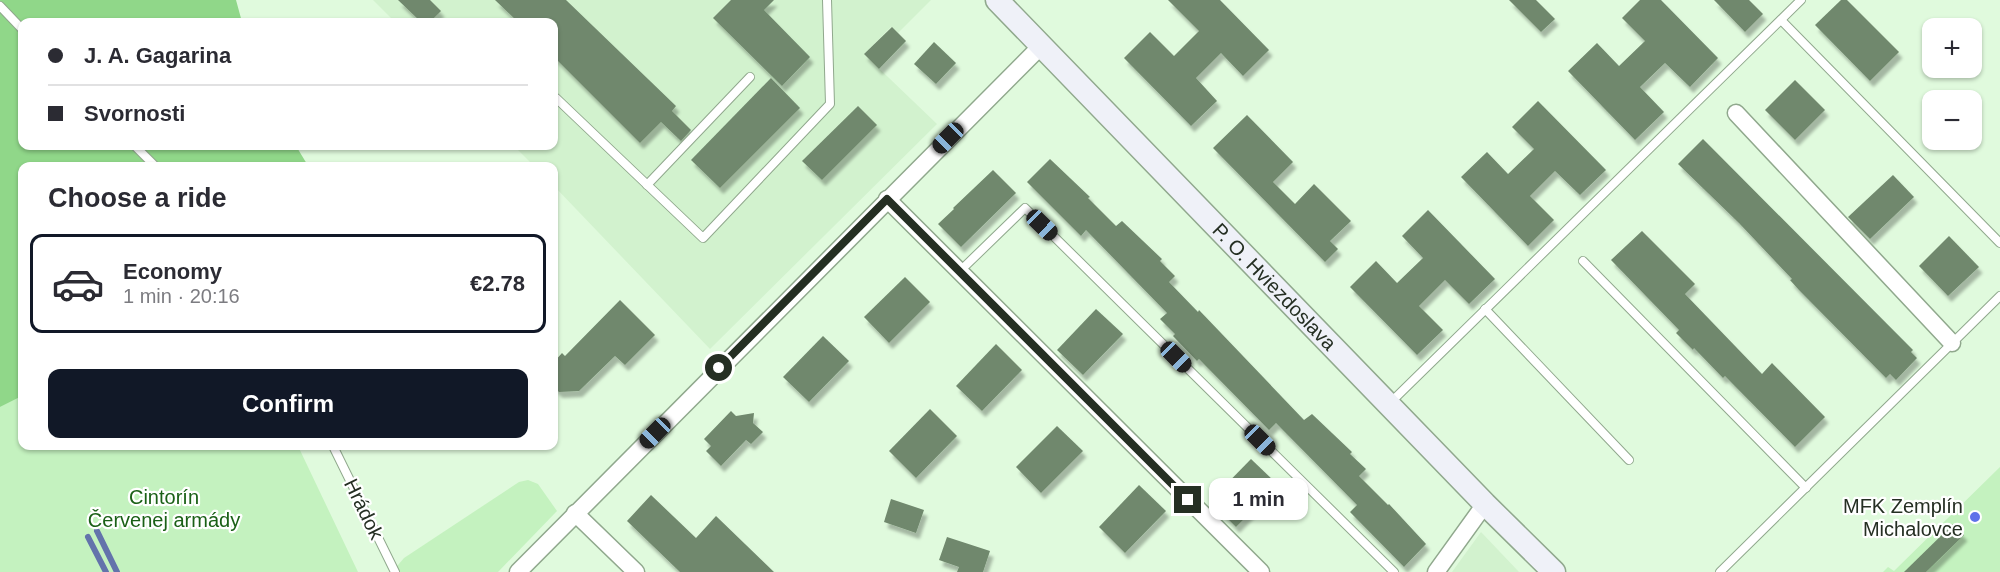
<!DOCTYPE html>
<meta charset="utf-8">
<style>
body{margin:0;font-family:Arial,sans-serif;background:#f7f7f7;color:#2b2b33;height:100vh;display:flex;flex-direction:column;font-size:22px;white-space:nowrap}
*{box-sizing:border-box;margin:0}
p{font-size:20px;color:#7c7c81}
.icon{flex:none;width:33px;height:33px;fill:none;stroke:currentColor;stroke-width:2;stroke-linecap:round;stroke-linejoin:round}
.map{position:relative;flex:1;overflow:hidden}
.drawer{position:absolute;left:18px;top:162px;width:540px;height:288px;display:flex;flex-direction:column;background:#fff;border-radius:12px;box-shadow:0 2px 4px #0004}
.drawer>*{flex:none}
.guide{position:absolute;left:18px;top:18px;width:540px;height:132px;border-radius:12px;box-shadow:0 2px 4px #0004;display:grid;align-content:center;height:132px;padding:0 30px;background:#fff}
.controls{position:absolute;left:1922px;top:18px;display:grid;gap:12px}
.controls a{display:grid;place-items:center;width:60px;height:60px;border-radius:12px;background:#fff;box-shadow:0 2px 4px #0004;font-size:30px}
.end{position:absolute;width:27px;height:27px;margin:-14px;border:8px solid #252f23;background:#fff;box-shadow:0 0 0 3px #fff}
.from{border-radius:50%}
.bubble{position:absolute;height:42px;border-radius:12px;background:#fff;box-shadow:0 2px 4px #0004;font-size:20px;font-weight:600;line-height:42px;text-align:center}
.car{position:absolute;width:18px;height:36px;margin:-18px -9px;border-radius:8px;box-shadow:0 0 4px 2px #0007;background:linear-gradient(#222 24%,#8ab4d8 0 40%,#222 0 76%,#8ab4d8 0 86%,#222 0)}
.guide b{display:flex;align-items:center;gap:21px;height:57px;font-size:22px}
.guide b+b{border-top:2px solid #e1e1e2}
.guide i{width:15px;height:15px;background:#2b2b33}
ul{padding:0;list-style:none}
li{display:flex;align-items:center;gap:18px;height:99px;margin:0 12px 9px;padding:0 18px;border:3px solid transparent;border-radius:12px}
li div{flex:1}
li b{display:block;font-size:22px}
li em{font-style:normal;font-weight:600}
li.active{border-color:#111827}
li>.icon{width:54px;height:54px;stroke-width:1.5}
h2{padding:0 30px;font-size:27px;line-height:72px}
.cta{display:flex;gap:12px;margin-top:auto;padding:12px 30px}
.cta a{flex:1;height:69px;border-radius:12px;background:#111827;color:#fff;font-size:24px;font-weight:600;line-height:69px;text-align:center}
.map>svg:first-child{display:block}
</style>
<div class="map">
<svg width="2000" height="572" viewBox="0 0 2000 572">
<defs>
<filter id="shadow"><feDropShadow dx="3.5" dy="6" stdDeviation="1.5" flood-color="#0004"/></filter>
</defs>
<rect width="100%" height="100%" fill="#e0fadd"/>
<!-- built -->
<g fill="#d2f2ce">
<path d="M373 0H931L898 33 891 27 864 54 937 124 710 349 554 186V166H534L514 146H554V22H395Z"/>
<path d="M1481 532 1519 572H1452Z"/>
</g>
<!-- green -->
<g fill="#c4f2bf">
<path d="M22 396V446H298L358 572H0V407Z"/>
<path d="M2000 467V572H1883L1888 567 1894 571Z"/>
<path d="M528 480 538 484 557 511 498 572H392L404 558 519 482Z"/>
</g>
<!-- forest -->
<path fill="#90d789" d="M0 0H236L242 22H22V146H296L307 164 306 166H22V396L0 407Z"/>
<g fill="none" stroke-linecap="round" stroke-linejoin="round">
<!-- stream -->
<g stroke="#6373ab" stroke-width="6">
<path d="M97 531 117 572"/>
<path d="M88 537 106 572"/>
</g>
</g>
<!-- building -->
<g fill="#70886d" filter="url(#shadow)">
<path d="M398 0H430L441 11 430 22H421Z"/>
<path d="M495 0H566L676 106 672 111 691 130 681 141 661 122 640 143 554 57V22H518Z"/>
<path d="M731 0H774L764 10 810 57 782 86 713 18Z"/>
<path d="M1168 0H1220L1269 50 1243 76 1221 53 1196 78 1217 101 1191 126 1124 58 1150 32 1174 56 1199 31Z"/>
<path d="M1509 0H1536L1555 19 1541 32Z"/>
<path d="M1640 0H1661L1718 58 1690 87 1665 63 1640 87 1664 112 1635 140 1568 71 1597 43 1619 66 1645 41 1622 18Z"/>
<path d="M1714 0H1749L1763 14 1745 32Z"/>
<path d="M1841 0H1847L1899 52 1870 81 1815 25Z"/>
<path d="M892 27 906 41 879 69 864 54Z"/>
<path d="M934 42 956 63 936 84 914 64Z"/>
<path d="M771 78 800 108 720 188 691 160Z"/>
<path d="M1795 80 1825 110 1795 140 1765 110Z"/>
<path d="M1538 101 1606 170 1580 195 1555 171 1530 196 1554 220 1528 246 1461 177 1487 152 1508 174 1534 149 1512 127Z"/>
<path d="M858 106 877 125 822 180 802 161Z"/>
<path d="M1247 115 1293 162 1273 182 1295 204 1314 184 1351 221 1330 241 1338 249 1325 262 1213 148Z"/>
<path d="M1703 139 1913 350 1911 352 1917 358 1896 380 1890 374 1886 378 1799 290 1790 280 1792 279 1739 223 1678 164Z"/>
<path d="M1050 159 1090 197 1088 198 1116 226 1122 221 1162 259 1160 261 1175 276 1169 282 1198 312 1199 310 1304 420 1312 414 1352 452 1350 454 1366 469 1359 476 1388 505 1389 504 1426 544 1404 567 1350 512 1357 505 1276 423 1269 430 1199 359 1197 361 1173 336 1175 334 1160 319 1167 313 1086 230 1081 236 1027 182Z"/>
<path d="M993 170 1016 193 961 247 938 224 954 209 953 208Z"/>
<path d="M1893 175 1914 197 1870 239 1848 217Z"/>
<path d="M1428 210 1495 279 1469 304 1445 280 1419 306 1443 330 1417 355 1350 287 1376 261 1397 283 1423 258 1402 236Z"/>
<path d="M1642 231 1695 284 1685 294 1762 374 1772 363 1825 417 1795 447 1725 376 1723 378 1694 348 1693 350 1676 333 1679 330 1611 260Z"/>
<path d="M1949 236 1979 267 1948 296 1919 266Z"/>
<path d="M905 277 930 302 889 343 864 317Z"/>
<path d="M620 300 655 335 625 365 615 356 579 391 559 392 554 387V362L562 353 565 356Z"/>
<path d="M1096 309 1123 334 1083 375 1057 350Z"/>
<path d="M823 336 849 361 809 402 783 377Z"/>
<path d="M996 344 1022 370 982 411 956 386Z"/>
<path d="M930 409 957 436 916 478 889 451Z"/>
<path d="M731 411 736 416 754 413 753 423 763 432 751 444 746 440 721 466 706 451 711 446 704 439Z"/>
<path d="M1057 426 1083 451 1041 493 1016 467Z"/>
<path d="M1251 459 1278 485 1236 527 1210 501Z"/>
<path d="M1139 485 1166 511 1125 553 1099 527Z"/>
<path d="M651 495 696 538 716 516 774 572H680L627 521Z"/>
<path d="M891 499 924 510 916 533 884 522Z"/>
<path d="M1953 524 1964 535 1926 572H1904Z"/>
<path d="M947 537 990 551 983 572H957L959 567 939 560Z"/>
</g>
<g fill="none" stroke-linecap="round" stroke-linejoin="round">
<defs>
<g id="lane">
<path d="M0 6 22 29"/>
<path d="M1781 20 2000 243"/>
<path d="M556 98 703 238 830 104 827 0"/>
<path d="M135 146 155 166"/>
<path d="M647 185 750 77"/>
<path d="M1583 261 1806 488"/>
<path d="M959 272 1025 208 1394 572"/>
<path d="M1485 309 1629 460"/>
<path d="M1390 403 1801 0"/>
<path d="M333 446 395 572"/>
<path d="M1720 572 2000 296"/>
</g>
<g id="street">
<path d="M1736 113 1952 343"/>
<path d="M887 199 1261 572"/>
<path d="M575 513 636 572"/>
<path d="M518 572 1041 46"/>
<path d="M1436 572 1485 504"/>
</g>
<g id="secondary">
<path id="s1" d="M997 0 1485 504 1554 572"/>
</g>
</defs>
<!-- lane casing -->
<use href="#lane" stroke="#90a88d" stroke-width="10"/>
<!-- street casing -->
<use href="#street" stroke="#90a88d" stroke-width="19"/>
<!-- secondary casing -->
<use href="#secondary" stroke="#90a88d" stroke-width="25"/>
<!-- lane -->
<use href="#lane" stroke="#fff" stroke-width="8"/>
<!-- street -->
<use href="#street" stroke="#fff" stroke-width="16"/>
<!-- secondary -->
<use href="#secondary" stroke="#eff1f8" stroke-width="22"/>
</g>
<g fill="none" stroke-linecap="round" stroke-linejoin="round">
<!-- route -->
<path stroke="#252f23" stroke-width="8" d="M719 368 887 199 1188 500"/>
</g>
<!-- markers -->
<circle fill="#5f72e9" stroke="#fff" stroke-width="2" cx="1975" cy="517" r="6"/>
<g text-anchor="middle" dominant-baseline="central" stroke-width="4.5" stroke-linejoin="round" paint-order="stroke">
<!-- street labels -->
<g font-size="20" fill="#252f23" stroke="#fff">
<text stroke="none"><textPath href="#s1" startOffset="399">P. O. Hviezdoslava</textPath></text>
<text transform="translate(364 509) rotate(64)">Hrádok</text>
</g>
<!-- park labels -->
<g font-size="20" fill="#1a6016" stroke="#fff">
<text x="164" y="497">Cintorín<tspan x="164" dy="23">Červenej armády</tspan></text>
</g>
<!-- poi labels -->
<g font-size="20" fill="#252f23" stroke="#fff" text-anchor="end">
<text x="1963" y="506">MFK Zemplín<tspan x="1963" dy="23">Michalovce</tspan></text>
</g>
</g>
</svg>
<div class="controls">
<a>+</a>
<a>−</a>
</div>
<i class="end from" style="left:719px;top:368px"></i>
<i class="end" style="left:1188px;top:500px"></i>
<div class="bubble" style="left:1209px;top:478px;width:99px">1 min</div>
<i class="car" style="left:948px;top:138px;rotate:225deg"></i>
<i class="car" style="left:1042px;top:225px;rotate:134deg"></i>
<i class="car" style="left:1176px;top:357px;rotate:135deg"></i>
<i class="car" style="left:655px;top:433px;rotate:225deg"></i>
<i class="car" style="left:1260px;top:440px;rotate:135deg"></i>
<div class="guide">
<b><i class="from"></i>J. A. Gagarina</b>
<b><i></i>Svornosti</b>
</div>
<section class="drawer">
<h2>Choose a ride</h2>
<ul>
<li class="active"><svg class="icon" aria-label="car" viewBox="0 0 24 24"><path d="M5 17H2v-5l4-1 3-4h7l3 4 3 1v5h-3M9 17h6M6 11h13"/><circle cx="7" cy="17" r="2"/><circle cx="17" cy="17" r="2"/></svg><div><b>Economy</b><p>1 min · 20:16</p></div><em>€2.78</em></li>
</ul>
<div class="cta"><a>Confirm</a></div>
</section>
</div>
